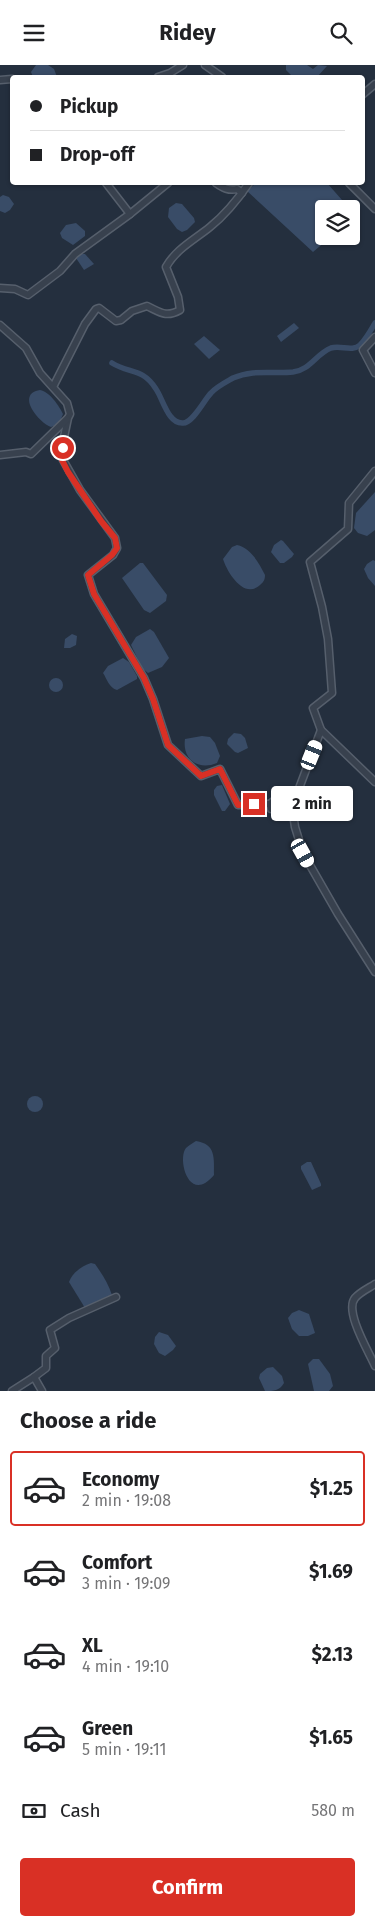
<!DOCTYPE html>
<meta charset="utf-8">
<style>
body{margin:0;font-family:"Fira Sans",sans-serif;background:#f2f2f2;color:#202124;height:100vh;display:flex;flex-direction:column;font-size:19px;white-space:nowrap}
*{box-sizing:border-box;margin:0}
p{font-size:16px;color:#757577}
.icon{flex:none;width:28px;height:28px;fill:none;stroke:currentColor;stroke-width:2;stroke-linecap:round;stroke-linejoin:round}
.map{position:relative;height:1326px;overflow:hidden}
.panel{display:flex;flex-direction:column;background:#fff;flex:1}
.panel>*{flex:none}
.guide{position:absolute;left:10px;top:10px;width:355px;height:110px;border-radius:5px;box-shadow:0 1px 4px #0004;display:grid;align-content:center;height:110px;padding:0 20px;background:#fff}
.controls{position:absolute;left:315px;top:135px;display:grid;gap:10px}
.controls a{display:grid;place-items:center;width:45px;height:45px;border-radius:5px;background:#fff;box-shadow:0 1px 4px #0004;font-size:25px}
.end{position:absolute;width:22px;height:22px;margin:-11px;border:6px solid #d93025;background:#fff;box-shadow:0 0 0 2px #fff}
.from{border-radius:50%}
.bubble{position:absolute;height:35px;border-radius:5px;background:#fff;box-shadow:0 1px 4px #0004;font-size:16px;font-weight:700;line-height:35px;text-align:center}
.car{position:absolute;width:15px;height:30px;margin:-15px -8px;border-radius:6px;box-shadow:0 0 4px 1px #0007;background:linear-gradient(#fff 24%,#345 0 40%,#fff 0 76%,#345 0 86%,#fff 0)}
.guide b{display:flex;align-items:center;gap:18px;height:48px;font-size:19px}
.guide b+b{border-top:1px solid #e0e0e0}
.guide i{width:12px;height:12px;background:#202124}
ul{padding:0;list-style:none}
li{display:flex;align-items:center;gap:15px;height:75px;margin:0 10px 8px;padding:0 10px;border:2px solid transparent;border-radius:5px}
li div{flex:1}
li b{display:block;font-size:19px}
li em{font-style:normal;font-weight:700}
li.active{border-color:#d93025}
li>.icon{width:45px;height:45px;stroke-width:1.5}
h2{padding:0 20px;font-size:22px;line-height:60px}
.pay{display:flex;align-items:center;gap:12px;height:55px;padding:0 20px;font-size:19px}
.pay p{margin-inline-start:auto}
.action{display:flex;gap:10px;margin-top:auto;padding:10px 20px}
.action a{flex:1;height:58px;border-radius:5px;background:#d93025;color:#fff;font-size:20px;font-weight:700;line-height:58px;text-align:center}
header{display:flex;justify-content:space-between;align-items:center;height:65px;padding:0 20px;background:#fff;font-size:22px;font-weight:700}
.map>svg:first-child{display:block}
</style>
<header><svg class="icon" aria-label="menu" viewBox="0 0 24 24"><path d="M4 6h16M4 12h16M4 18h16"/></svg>Ridey<svg class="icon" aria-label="search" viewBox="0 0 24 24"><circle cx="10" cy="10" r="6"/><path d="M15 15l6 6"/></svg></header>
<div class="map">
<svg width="375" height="1326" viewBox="0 0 375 1326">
<rect width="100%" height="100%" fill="#242f3e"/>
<!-- water -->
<g fill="#394c67">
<path d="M36 0H48L54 4 57 12H33L31 7Z"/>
<path d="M286 0H307L313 4 318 0 327 1 317 12H293L286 5Z"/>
<path d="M256 118H327L350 144H324V171H332L313 187 247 126Z"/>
<path d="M3 130 9 132 14 139 10 145 5 148 0 146V132Z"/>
<path d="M176 138 182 139 194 153 195 157 187 165 182 167 177 164 168 152 169 143Z"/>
<path d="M76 158 85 166V171L73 180 62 173 60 168 66 160Z"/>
<path d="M79 189H85L94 199 84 205 76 193Z"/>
<path d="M294 258 299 263 281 277 277 271Z"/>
<path d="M204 271 220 285 209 294 194 279Z"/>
<path d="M40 325C50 327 59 341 63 349L59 359 51 362C39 358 15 329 40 325Z"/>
<path d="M375 427V465L367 471 358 468 354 463 356 448Z"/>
<path d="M281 475 283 476 294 489 292 492 284 498H280L271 487 274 480Z"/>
<path d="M237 480C251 483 259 498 265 510 265 514 264 517 260 520 244 535 227 507 223 494L232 482Z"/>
<path d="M373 495 375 496V521L368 513 364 504 367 499Z"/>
<path d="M140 498H143L167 530 166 536 150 548 144 545 122 513Z"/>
<path d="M150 564 154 567 169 593 162 602 148 608 142 603 131 580 136 572Z"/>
<path d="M72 569 77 571 76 580 70 583H64L65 574Z"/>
<path d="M123 593 129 597 137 611V614L117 625C109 623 107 614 103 608L108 601Z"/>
<circle cx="56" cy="620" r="7"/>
<path d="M234 668 241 669 245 673 248 683 238 688 235 687 227 679 228 674Z"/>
<path d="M202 671 210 672 215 678 220 691 217 698C198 706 182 694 185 674Z"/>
<path d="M222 720 230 739 225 746H222L214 730V725L217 721Z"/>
<circle cx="35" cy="1039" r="8"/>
<path d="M196 1076C216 1079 214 1093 214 1110 189 1140 177 1094 186 1083 189 1080 193 1078 196 1076Z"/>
<path d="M307 1097H311L321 1119V1121L312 1125 301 1104V1101Z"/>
<path d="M91 1198 95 1199C102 1209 108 1218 112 1230L85 1243 69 1217C72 1208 82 1201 91 1198Z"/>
<path d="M299 1245 309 1249 315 1268 308 1271H299L292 1264 288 1253 292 1248Z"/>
<path d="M159 1267 168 1270 176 1281 173 1285 165 1291 159 1288 154 1279 155 1272Z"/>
<path d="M313 1294H319L330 1309 333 1321 329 1326H314L308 1299Z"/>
<path d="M273 1302 282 1311 284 1318C279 1326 274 1326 265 1326L259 1313 260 1309 267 1303Z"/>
</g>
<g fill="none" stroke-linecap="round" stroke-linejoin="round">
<!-- canal -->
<path stroke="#394c67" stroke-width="5.5" d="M112 298C130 309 143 303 156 324 163 334 168 359 183 358 193 358 204 335 211 328 216 322 226 317 233 313 253 304 272 309 293 307 310 305 316 289 331 283 341 280 352 287 360 280 366 274 371 265 375 258"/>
<defs>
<g id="street">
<path d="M205 0 222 12"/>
<path d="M158 12 170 8 183 0"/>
<path d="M0 15 12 14"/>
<path d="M362 30 375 19"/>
<path d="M106 118 130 149"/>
<path d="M216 118C223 123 229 126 237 124L242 128"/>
<path d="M349 118 375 144"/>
<path d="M0 223 15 224 28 230 60 206 75 189 130 149 168 118"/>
<path d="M0 260 26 283 40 308 67 338 70 349 68 353 64 372 63 395 80 425 115 473 117 483 113 490 88 510 94 529 144 613 153 634 168 680 201 711 220 704 238 740 270 739"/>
<path d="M375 272 363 285 375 308"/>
<path d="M53 322 85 259 96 244 99 243 116 256 121 255 132 246 147 241C160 247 166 253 180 245L178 232 166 202C176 184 194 175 210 162 225 150 238 134 249 118"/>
<path d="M0 390 26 387 31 389 67 354"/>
<path d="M375 406 349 438 348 464 310 497 322 542 328 574 332 628 313 643 321 665 292 742 295 762 303 788 338 849 375 907"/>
<path d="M321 665 375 717"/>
<path d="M271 744 270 739 277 733 288 736 292 742"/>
<path d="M375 1219C369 1223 360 1227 355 1233 344 1246 369 1287 375 1301"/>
<path d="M12 1326 34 1312"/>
<path d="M42 1326 34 1312 46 1303V1291L55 1283 50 1265 69 1253 116 1232"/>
</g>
</defs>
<!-- street casing -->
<use href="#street" stroke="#565f6c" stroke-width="9"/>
<!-- street -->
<use href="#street" stroke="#38414e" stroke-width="6"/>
</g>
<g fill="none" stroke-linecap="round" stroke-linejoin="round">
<!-- route -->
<path stroke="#d93025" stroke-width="6" d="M63 383 62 395 68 407 101 456 115 473 117 483 112 490 88 510 94 529 144 613 153 634 168 680 201 711 220 704 238 740 254 739"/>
</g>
</svg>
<div class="controls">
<a><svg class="icon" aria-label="layers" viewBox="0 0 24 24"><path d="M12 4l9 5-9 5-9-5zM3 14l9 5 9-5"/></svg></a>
</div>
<i class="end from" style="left:63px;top:383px"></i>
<i class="end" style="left:254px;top:739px"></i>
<div class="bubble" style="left:271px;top:721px;width:82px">2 min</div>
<i class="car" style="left:312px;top:690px;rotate:22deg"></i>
<i class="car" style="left:303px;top:788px;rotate:151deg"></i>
<div class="guide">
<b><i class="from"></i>Pickup</b>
<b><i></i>Drop-off</b>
</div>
</div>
<section class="panel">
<h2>Choose a ride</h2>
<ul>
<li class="active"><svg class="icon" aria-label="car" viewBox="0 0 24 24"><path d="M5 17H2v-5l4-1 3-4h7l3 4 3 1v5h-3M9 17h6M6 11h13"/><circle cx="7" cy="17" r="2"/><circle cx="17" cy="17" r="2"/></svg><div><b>Economy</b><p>2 min · 19:08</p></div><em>$1.25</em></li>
<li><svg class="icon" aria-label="car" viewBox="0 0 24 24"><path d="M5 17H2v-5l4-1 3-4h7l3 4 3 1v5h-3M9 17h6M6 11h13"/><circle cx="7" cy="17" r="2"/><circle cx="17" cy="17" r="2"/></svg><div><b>Comfort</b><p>3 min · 19:09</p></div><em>$1.69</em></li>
<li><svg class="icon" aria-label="car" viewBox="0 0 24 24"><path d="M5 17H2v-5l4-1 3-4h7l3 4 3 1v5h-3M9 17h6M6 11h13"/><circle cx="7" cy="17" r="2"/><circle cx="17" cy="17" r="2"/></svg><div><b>XL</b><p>4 min · 19:10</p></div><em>$2.13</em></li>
<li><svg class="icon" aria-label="car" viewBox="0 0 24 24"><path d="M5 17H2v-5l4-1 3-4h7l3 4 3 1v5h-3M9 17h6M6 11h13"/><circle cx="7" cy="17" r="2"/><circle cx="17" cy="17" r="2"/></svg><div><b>Green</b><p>5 min · 19:11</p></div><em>$1.65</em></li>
</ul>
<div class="pay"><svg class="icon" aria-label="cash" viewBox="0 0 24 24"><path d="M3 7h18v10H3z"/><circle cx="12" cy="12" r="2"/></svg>Cash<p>580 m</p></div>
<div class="action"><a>Confirm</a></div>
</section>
